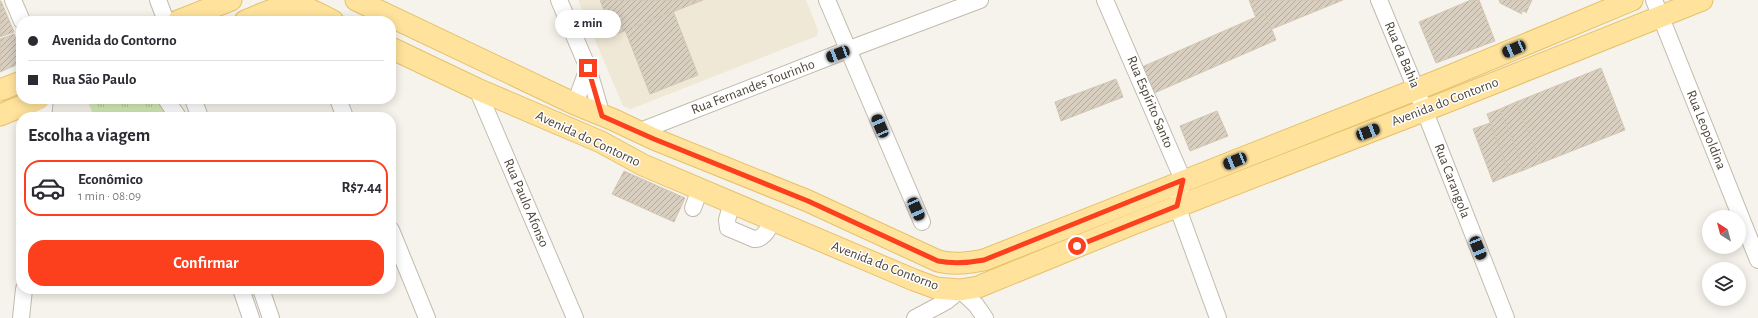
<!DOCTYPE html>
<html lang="pt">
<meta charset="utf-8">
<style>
body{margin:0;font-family:"Alegreya Sans",sans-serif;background:#f2f2f3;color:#2b2b33;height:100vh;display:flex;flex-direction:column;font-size:15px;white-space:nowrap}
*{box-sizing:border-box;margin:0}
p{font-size:13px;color:#7c7c81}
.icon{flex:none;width:22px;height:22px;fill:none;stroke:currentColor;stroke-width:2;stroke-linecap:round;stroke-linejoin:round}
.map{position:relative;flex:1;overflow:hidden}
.details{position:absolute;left:16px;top:112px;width:380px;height:182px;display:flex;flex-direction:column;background:#fff;border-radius:16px;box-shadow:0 2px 10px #0003}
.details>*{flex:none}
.guide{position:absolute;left:16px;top:16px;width:380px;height:88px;border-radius:16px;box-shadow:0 2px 10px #0003;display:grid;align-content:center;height:88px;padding:0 12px;background:#fff}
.needle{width:26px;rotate:324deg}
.tools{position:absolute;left:1702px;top:210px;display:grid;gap:8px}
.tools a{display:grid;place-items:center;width:44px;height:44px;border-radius:50%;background:#fff;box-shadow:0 2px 10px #0003;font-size:20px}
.end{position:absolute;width:18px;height:18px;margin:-9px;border:5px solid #fc3f1d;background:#fff;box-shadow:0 0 0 2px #fff}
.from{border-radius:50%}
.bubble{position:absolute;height:28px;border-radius:14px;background:#fff;box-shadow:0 2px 10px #0003;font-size:13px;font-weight:700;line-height:28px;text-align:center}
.car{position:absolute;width:12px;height:24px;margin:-12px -6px;border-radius:5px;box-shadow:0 0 3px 1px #0007;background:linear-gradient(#222 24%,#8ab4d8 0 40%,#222 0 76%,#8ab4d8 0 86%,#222 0)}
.guide b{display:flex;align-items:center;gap:14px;height:38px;font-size:15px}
.guide b+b{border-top:1px solid #e1e1e2}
.guide i{width:10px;height:10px;background:#2b2b33}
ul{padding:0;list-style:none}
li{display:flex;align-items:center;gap:12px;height:56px;margin:0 8px 6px;padding:0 4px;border:2px solid #e1e1e2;border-radius:16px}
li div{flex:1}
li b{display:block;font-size:15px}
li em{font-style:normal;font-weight:700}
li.on{border-color:#fc3f1d}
li>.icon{width:36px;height:36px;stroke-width:1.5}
h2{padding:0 12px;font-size:18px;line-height:48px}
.primary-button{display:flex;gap:8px;margin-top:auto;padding:8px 12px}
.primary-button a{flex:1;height:46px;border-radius:16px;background:#fc3f1d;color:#fff;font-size:16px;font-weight:700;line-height:46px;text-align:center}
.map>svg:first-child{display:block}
</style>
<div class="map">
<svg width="1758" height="318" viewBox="0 0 1758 318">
<defs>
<pattern id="grass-tufts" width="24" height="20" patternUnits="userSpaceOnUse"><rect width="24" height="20" fill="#d2eab5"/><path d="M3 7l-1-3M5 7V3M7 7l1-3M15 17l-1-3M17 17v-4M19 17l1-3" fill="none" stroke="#b6ca9c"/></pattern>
<pattern id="building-hatch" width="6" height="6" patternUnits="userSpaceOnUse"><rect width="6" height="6" fill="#d8cfc1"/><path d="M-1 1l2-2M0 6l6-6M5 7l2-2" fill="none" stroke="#b1aa9e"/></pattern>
</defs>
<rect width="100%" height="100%" fill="#f6f3ec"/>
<!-- education -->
<path fill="#efe8d6" d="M578 0H806L818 30 817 36 631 109 623 106Z"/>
<!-- grass -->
<path fill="url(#grass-tufts)" d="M87 99H162L175 117H94Z"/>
<!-- building -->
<g fill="url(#building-hatch)" stroke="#d3c7b4">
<path d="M600 0H703L614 35Z"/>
<path d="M1249 0H1343L1262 33Z"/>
<path d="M1471 0H1479L1495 41 1436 63 1419 22Z"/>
<path d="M1499 0H1532L1526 13 1525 11 1521 12 1522 14 1500 3Z"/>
<path d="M0 1H1L14 32 0 37Z"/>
<path d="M673 11 698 75 650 94 625 30Z"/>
<path d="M1265 13 1276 40 1152 94 1142 67Z"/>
<path d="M14 34 21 51V63L0 72V39Z"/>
<path d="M1601 68 1625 130 1541 163 1516 102Z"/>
<path d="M1116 79 1123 97 1061 121 1055 102Z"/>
<path d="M1516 102 1541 163 1524 170 1500 109Z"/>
<path d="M1500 109 1524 170 1510 175 1487 114Z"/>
<path d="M1217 111 1228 136 1190 151 1180 126Z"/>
<path d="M1490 123 1510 175 1493 182 1473 129Z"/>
<path d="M624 171 685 198 674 222 612 194Z"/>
</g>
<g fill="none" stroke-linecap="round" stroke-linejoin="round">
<defs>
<g id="minor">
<path d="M13 0 22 21"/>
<path d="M158 0 166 21"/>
<path d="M559 0 588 68 602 116"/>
<path d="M827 0 922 222"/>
<path d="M1105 0 1183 180 1177 206 1218 318"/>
<path d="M1379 0 1416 89 1506 318"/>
<path d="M1654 0 1758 260"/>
<path d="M477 89 575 318"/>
<path d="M166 99 178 117"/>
<path d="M193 99 200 117"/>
<path d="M338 99 345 117"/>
<path d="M575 104 588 68"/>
<path d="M43 117 45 99"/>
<path d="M638 132 847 50 980 0"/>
<path d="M732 202 727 220 728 228 754 239C764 240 769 227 773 220"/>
<path d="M693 208 700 189"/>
<path d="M391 230 427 318"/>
<path d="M241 289 251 318"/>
<path d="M261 289 271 318"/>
<path d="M21 318 24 289"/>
<path d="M915 318 947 301 960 290 976 305 985 318"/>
</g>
<g id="major">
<path d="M356 0 575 104 614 120 654 139 808 201 938 261C954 265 968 263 984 260L1440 80 1632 0"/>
<path d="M178 21 231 0"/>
<path d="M245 21C261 15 284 2 301 7 312 9 323 16 333 21"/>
<path d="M391 48 477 89 601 142 643 165 914 280 936 288 960 290 978 287 1135 223 1449 101 1702 0"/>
<path d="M0 90 21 82"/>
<path d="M0 115 39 99"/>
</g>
</defs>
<!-- minor casing -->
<use href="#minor" stroke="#c2bbae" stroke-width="18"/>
<!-- major casing -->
<use href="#major" stroke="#e6c16a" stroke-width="23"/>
<!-- minor -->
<use href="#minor" stroke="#fff" stroke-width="16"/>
<!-- major -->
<use href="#major" stroke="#ffe39c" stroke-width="21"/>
</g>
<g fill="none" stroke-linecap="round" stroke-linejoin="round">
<!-- route -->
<path stroke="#fc3f1d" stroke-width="5" d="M588 68 602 116 654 139 808 201 938 261C954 264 968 263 984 260L1183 180 1177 206 1077 246"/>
</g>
<g text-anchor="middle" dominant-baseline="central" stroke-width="3" stroke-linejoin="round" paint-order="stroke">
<!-- street labels -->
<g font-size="14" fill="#4b4439" stroke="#fff">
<text transform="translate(1402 55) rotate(67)">Rua da Bahia</text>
<text transform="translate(753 87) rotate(-21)">Rua Fernandes Tourinho</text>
<text transform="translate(1150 102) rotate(67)">Rua Espírito Santo</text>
<text transform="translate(1445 102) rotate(-21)">Avenida do Contorno</text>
<text transform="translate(1706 130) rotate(68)">Rua Leopoldina</text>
<text transform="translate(588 139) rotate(25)">Avenida do Contorno</text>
<text transform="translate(1452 181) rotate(69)">Rua Carangola</text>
<text transform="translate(526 203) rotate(67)">Rua Paulo Afonso</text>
<text transform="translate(885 266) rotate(21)">Avenida do Contorno</text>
</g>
</g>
</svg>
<div class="tools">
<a><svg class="needle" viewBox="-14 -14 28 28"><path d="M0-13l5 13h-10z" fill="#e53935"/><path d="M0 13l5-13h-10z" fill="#7c7c81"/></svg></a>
<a><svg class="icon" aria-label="layers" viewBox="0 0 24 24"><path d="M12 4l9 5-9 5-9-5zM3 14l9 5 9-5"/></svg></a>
</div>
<i class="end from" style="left:1077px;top:246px"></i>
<i class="end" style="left:588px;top:68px"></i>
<div class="bubble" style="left:555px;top:10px;width:66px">2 min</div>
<i class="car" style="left:1514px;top:49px;rotate:247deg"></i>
<i class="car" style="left:838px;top:54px;rotate:249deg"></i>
<i class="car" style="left:880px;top:126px;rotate:337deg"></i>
<i class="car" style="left:1368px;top:132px;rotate:69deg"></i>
<i class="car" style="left:1235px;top:161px;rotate:248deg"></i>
<i class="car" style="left:916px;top:209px;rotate:156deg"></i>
<i class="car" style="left:1478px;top:248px;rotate:158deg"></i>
<div class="guide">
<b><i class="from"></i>Avenida do Contorno</b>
<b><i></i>Rua São Paulo</b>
</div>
<section class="details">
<h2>Escolha a viagem</h2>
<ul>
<li class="on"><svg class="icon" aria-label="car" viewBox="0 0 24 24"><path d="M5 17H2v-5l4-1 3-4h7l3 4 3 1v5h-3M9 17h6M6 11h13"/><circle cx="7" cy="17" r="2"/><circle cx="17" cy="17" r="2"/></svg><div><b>Econômico</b><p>1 min · 08:09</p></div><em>R$7.44</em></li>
</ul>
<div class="primary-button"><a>Confirmar</a></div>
</section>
</div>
